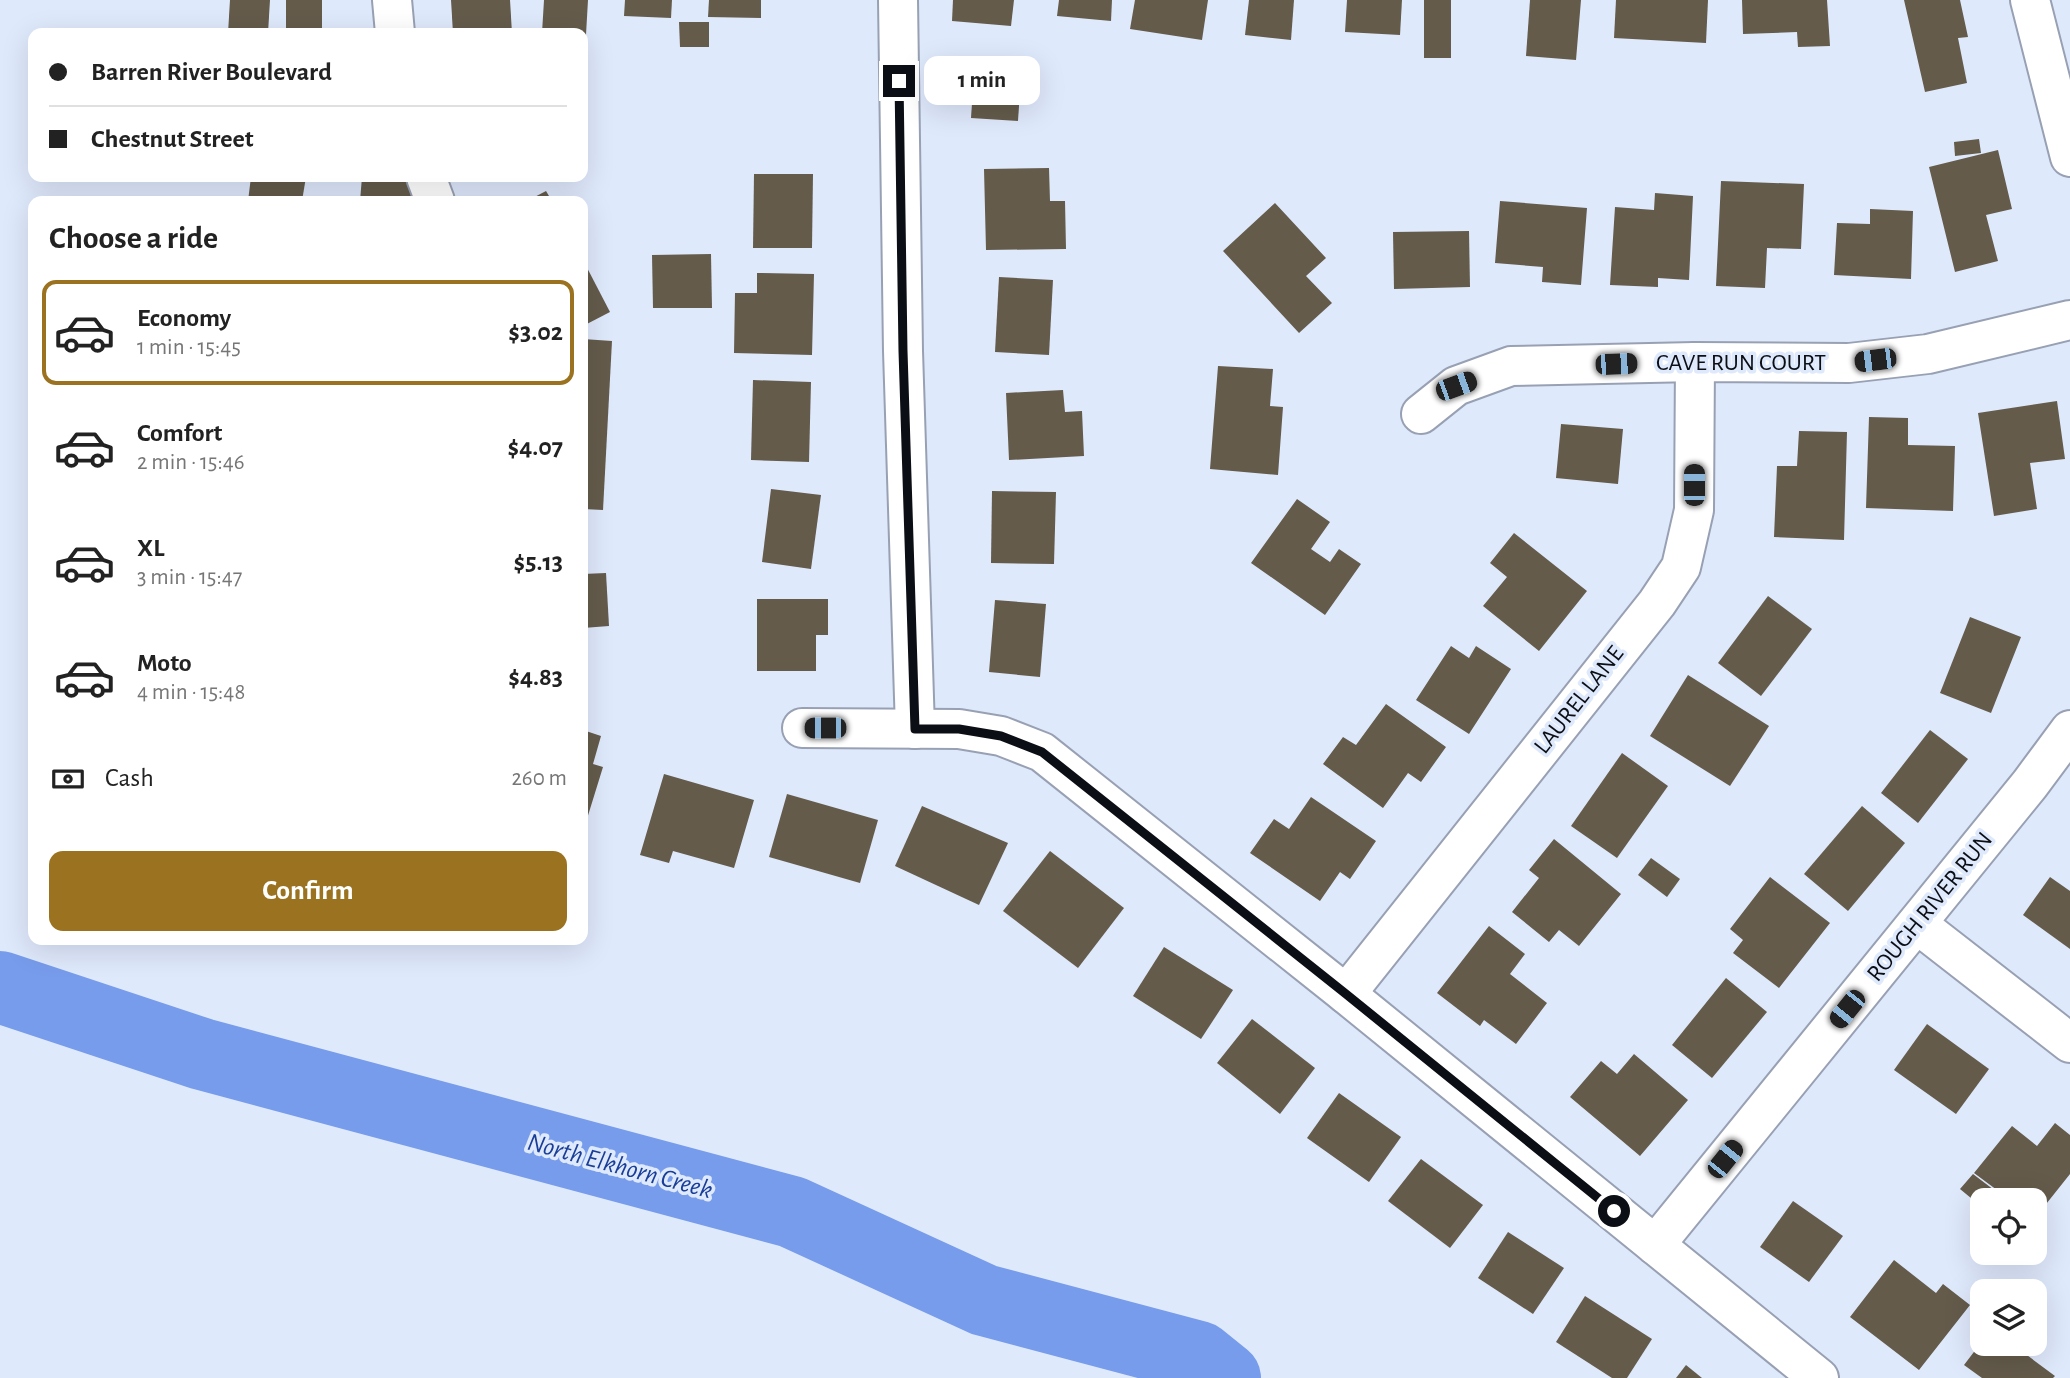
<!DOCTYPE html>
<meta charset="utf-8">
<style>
body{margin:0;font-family:"Alegreya Sans",sans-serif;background:#f2f2f2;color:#222;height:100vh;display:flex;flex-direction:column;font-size:26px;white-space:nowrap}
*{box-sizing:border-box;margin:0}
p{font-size:23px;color:#767676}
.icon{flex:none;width:38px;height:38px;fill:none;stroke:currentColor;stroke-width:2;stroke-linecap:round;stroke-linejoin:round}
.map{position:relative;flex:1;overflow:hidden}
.sheet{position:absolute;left:28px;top:196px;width:560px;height:749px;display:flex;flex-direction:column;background:#fff;border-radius:14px;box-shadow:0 7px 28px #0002}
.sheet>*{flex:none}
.banner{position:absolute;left:28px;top:28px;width:560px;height:154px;border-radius:14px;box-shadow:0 7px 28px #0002;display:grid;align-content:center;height:154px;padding:0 21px;background:#fff}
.tools{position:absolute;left:1970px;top:1188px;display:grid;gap:14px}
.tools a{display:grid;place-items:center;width:77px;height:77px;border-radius:14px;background:#fff;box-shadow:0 7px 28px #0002;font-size:35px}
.end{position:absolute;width:32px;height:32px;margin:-16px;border:9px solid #0b0e14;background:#fff;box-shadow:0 0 0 4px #fff}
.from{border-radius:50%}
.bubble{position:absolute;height:49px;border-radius:14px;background:#fff;box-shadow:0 7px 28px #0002;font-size:23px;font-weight:600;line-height:49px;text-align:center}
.car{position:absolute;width:21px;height:42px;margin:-21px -10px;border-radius:9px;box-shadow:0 0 5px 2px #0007;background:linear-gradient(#222 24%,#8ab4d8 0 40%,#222 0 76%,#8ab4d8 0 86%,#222 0)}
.banner b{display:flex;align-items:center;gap:24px;height:66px;font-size:26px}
.banner b+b{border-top:2px solid #e0e0e0}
.banner i{width:18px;height:18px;background:#222}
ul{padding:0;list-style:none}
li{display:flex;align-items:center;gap:21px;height:105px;margin:0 14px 10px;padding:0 7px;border:4px solid transparent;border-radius:14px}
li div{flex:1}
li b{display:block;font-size:26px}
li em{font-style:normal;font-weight:600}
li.current{border-color:#9b721f}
li>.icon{width:63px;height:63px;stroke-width:1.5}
h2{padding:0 21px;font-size:32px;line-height:84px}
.pay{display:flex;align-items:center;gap:18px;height:77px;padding:0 21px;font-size:26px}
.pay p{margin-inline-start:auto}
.primary-button{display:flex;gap:14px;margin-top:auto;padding:14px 21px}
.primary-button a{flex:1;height:80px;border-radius:14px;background:#9b721f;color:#fff;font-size:28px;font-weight:600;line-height:80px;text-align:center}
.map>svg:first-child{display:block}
</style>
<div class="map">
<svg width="2070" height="1378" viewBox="0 0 2070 1378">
<rect width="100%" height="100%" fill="#dfe9fc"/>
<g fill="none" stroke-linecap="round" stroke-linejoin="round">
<!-- river -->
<path stroke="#779ceb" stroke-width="72" d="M0 987 202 1054 792 1212 984 1300 1199 1357 1225 1378"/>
</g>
<!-- building -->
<g fill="#645b4b">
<path d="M230 0H270L268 33H228Z"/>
<rect x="286" y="0" width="36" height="33"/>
<path d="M451 0H510L512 33H453Z"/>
<path d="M544 0H588L585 52 583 51V33H542Z"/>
<path d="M625 0H672L671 18 624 16Z"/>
<path d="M709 0H761V18L708 17Z"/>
<path d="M953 0H1014L1011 26 952 21Z"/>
<path d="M1059 0H1112L1111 21 1057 16Z"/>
<path d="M1135 0H1208L1202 40 1130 29Z"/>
<path d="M1249 0H1294L1291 40 1245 35Z"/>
<path d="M1347 0H1402L1400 35 1345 32Z"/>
<rect x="1424" y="0" width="27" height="58"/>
<path d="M1530 0H1581L1576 60 1526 56Z"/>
<path d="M1616 0H1708L1706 43 1614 38Z"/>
<path d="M1742 0H1827L1830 46 1798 47 1797 32 1743 34Z"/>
<path d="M1904 0H1960L1968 37 1958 38 1967 83 1925 92Z"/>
<path d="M679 22H709V47H680Z"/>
<path d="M974 73 1021 76 1018 121 971 118Z"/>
<path d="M1979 139 1981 153 1955 156 1954 142Z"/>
<path d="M1998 150 2012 209 1986 215 1998 261 1955 272 1929 167Z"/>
<path d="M1049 168 1050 201H1065L1066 249 986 250 984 169Z"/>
<path d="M754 174H813L812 248H753Z"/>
<path d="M251 177H306L302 201H248Z"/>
<path d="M362 177 414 180 412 201H360Z"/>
<path d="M1721 181 1804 184 1801 249 1767 248 1765 288 1716 286Z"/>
<path d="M546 191 552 201H527Z"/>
<path d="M1655 193 1693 196 1689 280 1658 278V287L1610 285 1615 207 1654 210Z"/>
<path d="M1500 201 1587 208 1581 285 1542 282 1543 267 1495 263Z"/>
<path d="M1275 203 1326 258 1306 276 1332 303 1299 333 1223 251Z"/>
<path d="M1870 209 1913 211 1911 279 1834 275 1837 223 1870 224Z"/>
<path d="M1469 231 1470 287 1394 289 1393 232Z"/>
<path d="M711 254 712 308H653L652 255Z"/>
<path d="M583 260 610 312 583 326Z"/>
<path d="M757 273 814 274 812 355 734 353 735 293H757Z"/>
<path d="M999 277 1053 280 1049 355 995 352Z"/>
<path d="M583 339 612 341 603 510 583 509Z"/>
<path d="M1218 366 1273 369 1270 406 1283 407 1278 475 1210 469Z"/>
<path d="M753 380 811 382 809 462 751 460Z"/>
<path d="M1063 390 1065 412 1082 411 1084 456 1009 460 1006 393Z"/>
<path d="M2057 401 2065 459 2030 463 2037 509 1994 516 1978 413Z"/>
<path d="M1869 417 1908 418V445L1955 446 1953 511 1866 508Z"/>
<path d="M1561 424 1623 429 1618 484 1556 478Z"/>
<path d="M1799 431 1847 432 1844 540 1774 537 1777 466H1797Z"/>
<path d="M771 489 821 495 811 569 762 562Z"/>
<path d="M992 491 1056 492 1054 564 991 563Z"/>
<path d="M1297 499 1330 522 1311 549 1330 562 1339 549 1361 564 1325 615 1251 563Z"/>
<path d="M1514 533 1587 591 1539 651 1483 606 1507 577 1490 563Z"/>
<path d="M606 573 609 626 583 628V574Z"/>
<path d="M1768 596 1812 629 1761 696 1718 663Z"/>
<path d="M757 599H828V635H816V671H757Z"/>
<path d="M995 600 1046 604 1040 677 989 672Z"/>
<path d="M1970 617 2021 637 1991 713 1940 693Z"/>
<path d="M1451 646 1469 658 1476 646 1511 669 1469 734 1416 700Z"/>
<path d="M1688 675 1769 726 1730 786 1650 736Z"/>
<path d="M1386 704 1446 747 1421 782 1408 773 1383 808 1323 764 1343 737 1356 745Z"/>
<path d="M583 730 601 736 593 764 603 767 586 822 583 821Z"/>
<path d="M1930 730 1968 759 1918 823 1881 793Z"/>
<path d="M1622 753 1668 786 1617 858 1571 826Z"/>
<path d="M664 774 754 800 734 868 673 851 669 863 640 855Z"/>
<path d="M787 794 878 820 860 883 769 857Z"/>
<path d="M1311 797 1376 841 1350 879 1340 872 1320 901 1250 853 1274 819 1289 829Z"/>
<path d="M922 806 1008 843 979 905 895 866Z"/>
<path d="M1862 806 1905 843 1848 911 1804 874Z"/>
<path d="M1554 839 1621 894 1579 946 1559 930 1549 942 1512 912 1539 878 1529 870Z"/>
<path d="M1050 851 1124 908 1078 968 1003 911Z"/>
<path d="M1651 858 1680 879 1667 897 1638 875Z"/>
<path d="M1770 877 1830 923 1779 988 1733 953 1743 940 1730 929Z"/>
<path d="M2050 877 2070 891V949L2023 915Z"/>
<path d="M1489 926 1525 954 1510 974 1547 1003 1516 1044 1484 1020 1480 1026 1437 993Z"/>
<path d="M1164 947 1233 990 1201 1039 1133 996Z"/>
<path d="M1726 978 1767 1012 1712 1078 1672 1045Z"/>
<path d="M1252 1019 1315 1068 1280 1114 1217 1063Z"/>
<path d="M1927 1024 1989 1069 1956 1114 1894 1070Z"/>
<path d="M1634 1054 1688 1100 1640 1156 1570 1097 1601 1061 1617 1074Z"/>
<path d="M1339 1093 1401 1137 1369 1182 1307 1138Z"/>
<path d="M2055 1123 2070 1135V1174L2035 1218V1200H1995L2001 1193 1974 1173 2012 1126 2037 1146Z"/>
<path d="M1421 1159 1483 1205 1450 1248 1388 1201Z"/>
<path d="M1973 1174 1998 1193 1992 1200H1983V1208L1960 1189Z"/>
<path d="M1793 1201 1843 1236 1809 1282 1760 1247Z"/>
<path d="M1508 1232 1564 1268 1533 1314 1478 1278Z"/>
<path d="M1894 1260 1936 1293 1943 1284 1970 1305 1919 1370 1850 1317Z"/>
<path d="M1585 1296 1652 1339 1627 1378H1612L1556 1342Z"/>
<path d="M1983 1340V1344H2012L2055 1376 2053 1378H1982L1964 1365Z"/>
<path d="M1686 1365 1702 1378H1676Z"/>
</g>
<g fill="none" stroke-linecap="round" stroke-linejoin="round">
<defs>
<g id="minor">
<path d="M392 0 395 33"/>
<path d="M898 0 903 351 915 729"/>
<path d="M2030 0 2070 157"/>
<path d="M426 177 435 201"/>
<path d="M1421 414 1456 386 1511 366 1695 362 1849 363 1928 354 2070 320"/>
<path d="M802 728 959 729 1001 736 1042 752 1346 994 1819 1378"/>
<path d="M1917 924 2070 1043"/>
<path d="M1346 994 1657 603 1681 567 1694 510 1695 362"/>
<path d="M1655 1245 2030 784 2070 730"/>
</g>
</defs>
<!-- minor casing -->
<use href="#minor" stroke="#98a1b3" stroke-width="42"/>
<!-- minor -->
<use href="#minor" stroke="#fff" stroke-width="38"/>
</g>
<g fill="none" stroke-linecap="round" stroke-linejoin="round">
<!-- route -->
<path stroke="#0b0e14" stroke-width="9" d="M899 81 903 351 915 729H959L1001 736 1042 752 1346 994 1614 1211"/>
</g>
<g text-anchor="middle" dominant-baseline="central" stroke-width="7" stroke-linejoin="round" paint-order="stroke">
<!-- street labels -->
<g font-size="24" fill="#0b0e14" stroke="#dfe9fc">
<text x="1741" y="363">CAVE RUN COURT</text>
<text transform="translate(1579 700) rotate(-52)">LAUREL LANE</text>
<text transform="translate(1930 907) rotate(-51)">ROUGH RIVER RUN</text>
</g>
<!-- water labels -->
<g font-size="26" font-style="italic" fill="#193e97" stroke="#dfe9fc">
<text transform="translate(620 1166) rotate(15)">North Elkhorn Creek</text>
</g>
</g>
</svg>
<div class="tools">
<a><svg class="icon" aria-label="locate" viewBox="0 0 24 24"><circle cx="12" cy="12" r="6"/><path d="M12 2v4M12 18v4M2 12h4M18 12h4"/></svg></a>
<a><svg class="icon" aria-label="layers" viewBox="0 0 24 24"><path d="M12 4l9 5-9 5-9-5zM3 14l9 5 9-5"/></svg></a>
</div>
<i class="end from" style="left:1614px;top:1211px"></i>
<i class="end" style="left:899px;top:81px"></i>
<div class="bubble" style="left:924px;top:56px;width:116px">1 min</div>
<i class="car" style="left:1875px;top:360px;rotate:263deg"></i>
<i class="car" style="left:1616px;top:364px;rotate:88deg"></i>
<i class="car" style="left:1456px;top:386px;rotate:70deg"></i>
<i class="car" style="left:1694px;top:485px;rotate:0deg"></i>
<i class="car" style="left:825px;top:728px;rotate:270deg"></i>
<i class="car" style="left:1847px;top:1009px;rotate:219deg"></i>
<i class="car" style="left:1725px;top:1159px;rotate:39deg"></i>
<div class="banner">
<b><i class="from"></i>Barren River Boulevard</b>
<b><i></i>Chestnut Street</b>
</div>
<section class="sheet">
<h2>Choose a ride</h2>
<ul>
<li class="current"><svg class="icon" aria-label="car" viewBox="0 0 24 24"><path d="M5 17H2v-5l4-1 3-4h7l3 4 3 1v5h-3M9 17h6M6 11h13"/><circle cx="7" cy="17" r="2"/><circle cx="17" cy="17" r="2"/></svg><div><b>Economy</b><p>1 min · 15:45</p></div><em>$3.02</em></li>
<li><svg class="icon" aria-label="car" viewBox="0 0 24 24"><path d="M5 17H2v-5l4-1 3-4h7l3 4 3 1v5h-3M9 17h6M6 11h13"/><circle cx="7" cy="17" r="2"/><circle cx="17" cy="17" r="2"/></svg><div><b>Comfort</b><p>2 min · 15:46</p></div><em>$4.07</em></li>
<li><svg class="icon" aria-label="car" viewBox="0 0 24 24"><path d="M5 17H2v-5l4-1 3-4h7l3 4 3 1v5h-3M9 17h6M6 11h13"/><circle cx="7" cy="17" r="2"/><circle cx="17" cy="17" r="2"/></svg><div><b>XL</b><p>3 min · 15:47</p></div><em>$5.13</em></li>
<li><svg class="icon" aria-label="car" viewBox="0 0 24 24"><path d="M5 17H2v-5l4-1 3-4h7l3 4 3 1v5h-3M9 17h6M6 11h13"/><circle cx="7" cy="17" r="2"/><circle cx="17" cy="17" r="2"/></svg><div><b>Moto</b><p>4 min · 15:48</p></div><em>$4.83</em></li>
</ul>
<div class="pay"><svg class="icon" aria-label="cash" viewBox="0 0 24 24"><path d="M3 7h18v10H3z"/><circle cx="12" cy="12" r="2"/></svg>Cash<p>260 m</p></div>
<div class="primary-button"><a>Confirm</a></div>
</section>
</div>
